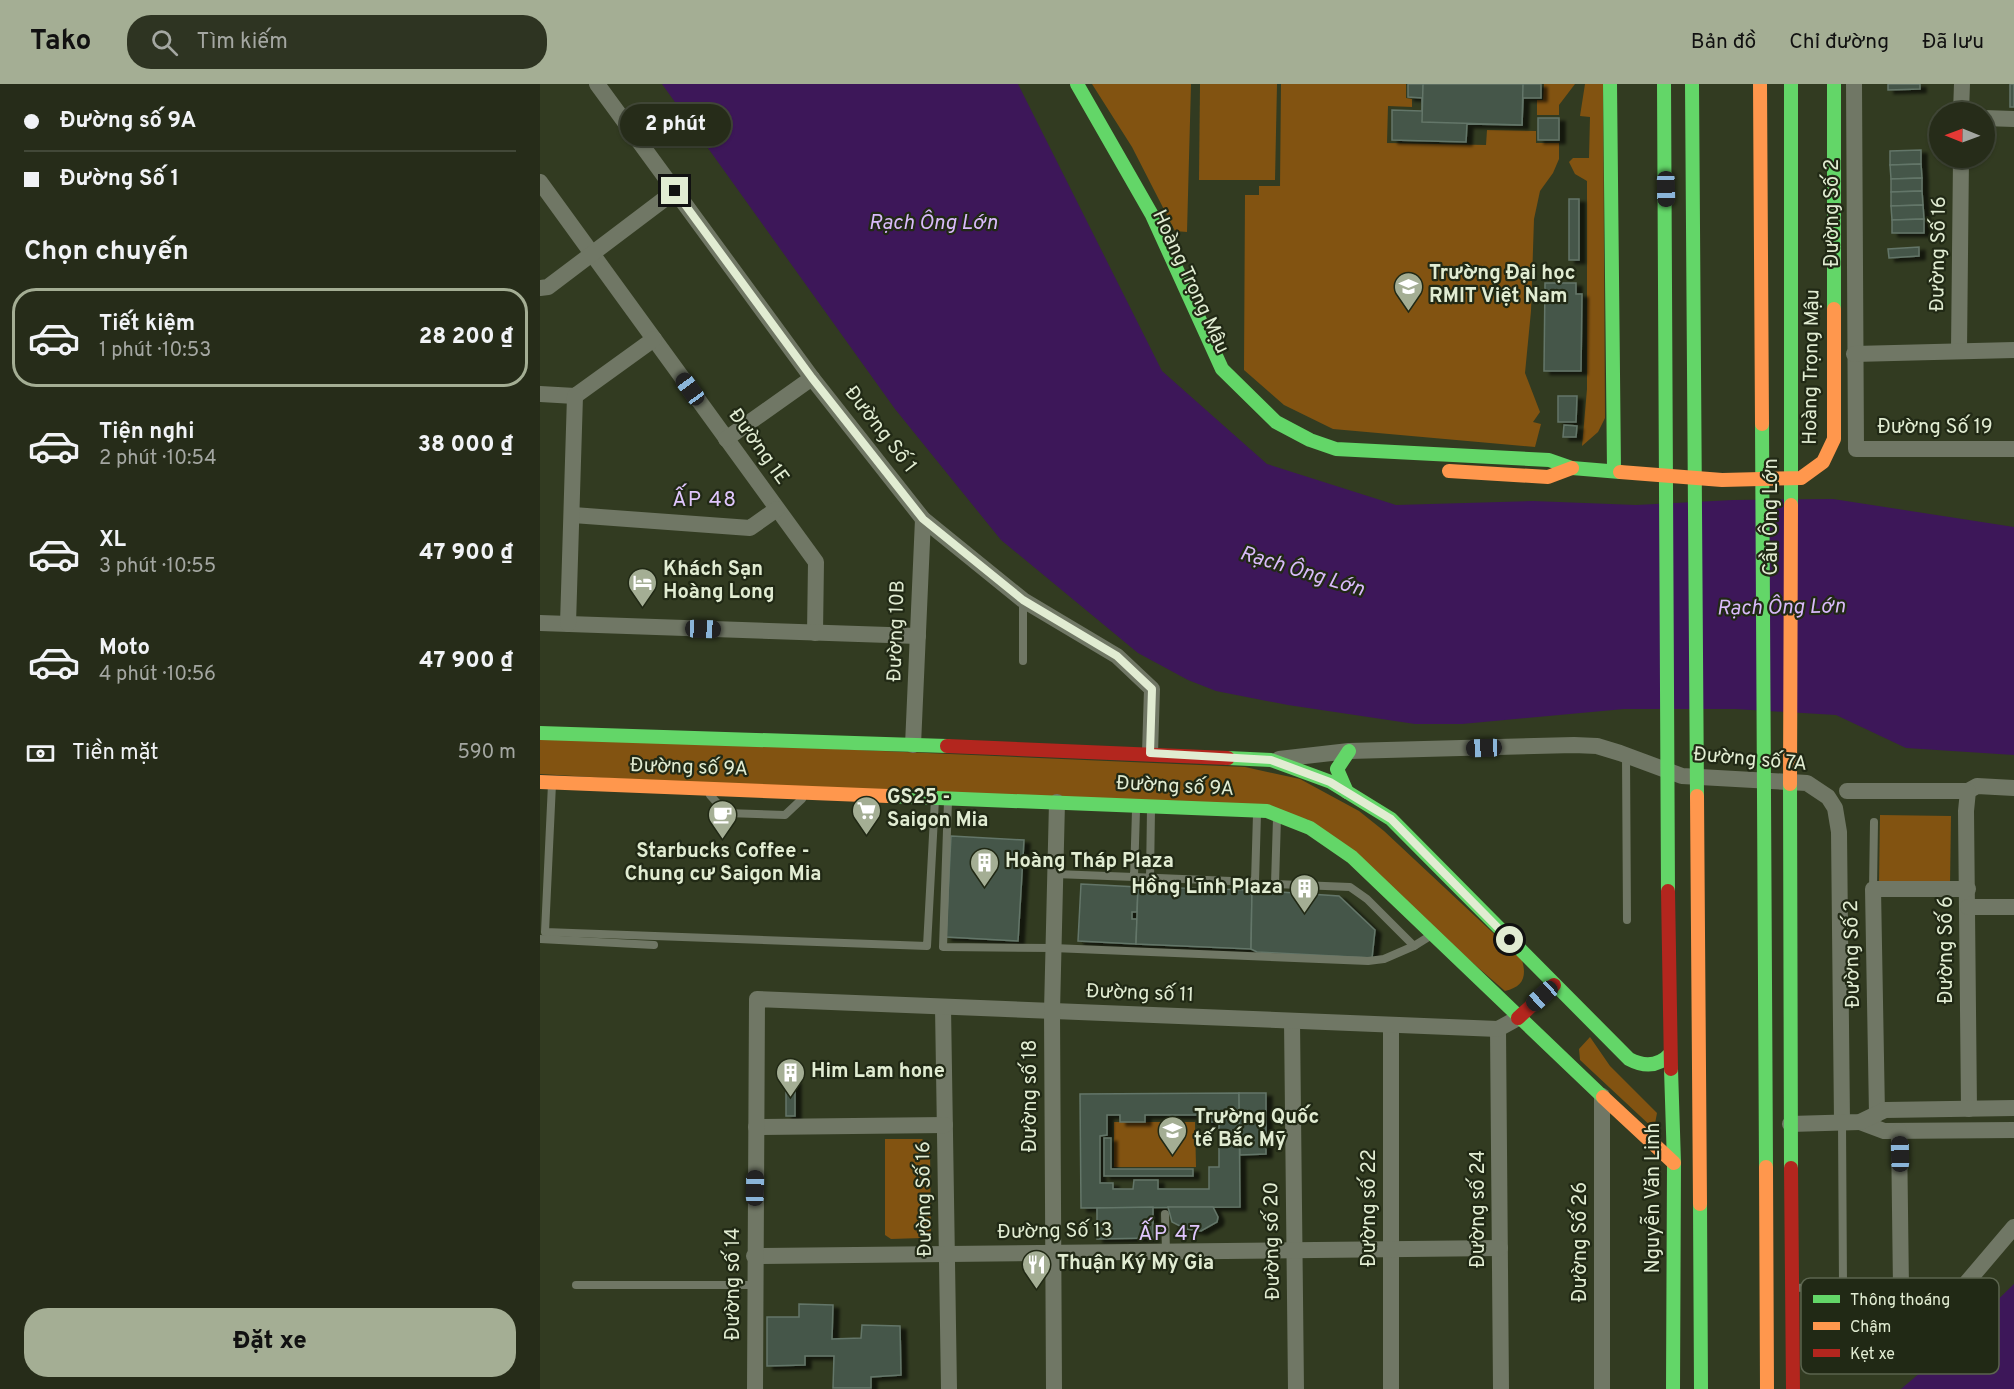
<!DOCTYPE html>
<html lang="vi">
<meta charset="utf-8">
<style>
body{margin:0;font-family:Overpass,sans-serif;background:#2e3422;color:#f1f3f6;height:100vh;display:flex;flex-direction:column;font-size:22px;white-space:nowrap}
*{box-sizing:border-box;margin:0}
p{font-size:20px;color:#a4a7a2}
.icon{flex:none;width:33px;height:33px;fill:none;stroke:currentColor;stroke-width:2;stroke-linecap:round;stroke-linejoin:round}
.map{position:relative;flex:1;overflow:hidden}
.sheet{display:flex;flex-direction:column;background:#262c19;width:540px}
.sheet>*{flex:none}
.hud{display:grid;align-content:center;height:132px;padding:0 24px;background:#262c19}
.needle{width:39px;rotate:271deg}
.buttons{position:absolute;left:1389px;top:18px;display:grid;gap:12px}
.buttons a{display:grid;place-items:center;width:66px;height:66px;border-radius:50%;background:#262c19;box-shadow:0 2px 4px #0004,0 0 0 2px #424838;font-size:30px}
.end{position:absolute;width:27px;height:27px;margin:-14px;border:8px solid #e1ecd2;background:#111;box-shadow:0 0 0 3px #111}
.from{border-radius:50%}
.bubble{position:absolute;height:42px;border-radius:21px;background:#262c19;box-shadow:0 2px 4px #0004,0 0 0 2px #424838;font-size:20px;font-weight:800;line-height:42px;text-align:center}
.car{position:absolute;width:18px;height:36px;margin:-18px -9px;border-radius:8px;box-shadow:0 0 4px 2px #0007;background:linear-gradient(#222 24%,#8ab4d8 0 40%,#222 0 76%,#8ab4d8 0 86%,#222 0)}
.hud b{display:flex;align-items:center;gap:21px;height:57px;font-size:22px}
.hud b+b{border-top:2px solid #424838}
.hud i{width:15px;height:15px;background:#f1f3f6}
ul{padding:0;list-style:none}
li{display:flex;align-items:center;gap:18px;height:99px;margin:0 12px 9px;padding:0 12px;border:3px solid transparent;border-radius:24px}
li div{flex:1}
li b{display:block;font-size:22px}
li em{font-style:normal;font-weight:800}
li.selected{border-color:#a4ae94}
li>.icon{width:54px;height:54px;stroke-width:1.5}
h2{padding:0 24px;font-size:27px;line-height:72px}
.pay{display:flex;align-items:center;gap:15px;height:66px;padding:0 24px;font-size:22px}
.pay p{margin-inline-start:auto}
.primary-button{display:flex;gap:12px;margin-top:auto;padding:12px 24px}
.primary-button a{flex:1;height:69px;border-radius:24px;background:#a4ae94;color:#111;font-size:24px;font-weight:800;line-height:69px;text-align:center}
header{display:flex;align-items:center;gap:36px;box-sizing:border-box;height:84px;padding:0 30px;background:#a4ae94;color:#111}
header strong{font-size:28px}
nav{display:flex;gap:33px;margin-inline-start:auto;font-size:21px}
.search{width:420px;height:54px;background:#2e3422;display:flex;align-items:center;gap:15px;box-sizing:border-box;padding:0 21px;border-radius:24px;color:#a4a7a2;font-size:22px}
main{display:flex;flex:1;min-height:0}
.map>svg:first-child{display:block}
</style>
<header>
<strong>Tako</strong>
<div class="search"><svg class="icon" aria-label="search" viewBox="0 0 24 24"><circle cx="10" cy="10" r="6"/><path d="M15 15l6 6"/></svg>Tìm kiếm</div>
<nav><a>Bản đồ</a><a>Chỉ đường</a><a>Đã lưu</a></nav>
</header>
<main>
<section class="sheet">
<div class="hud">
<b><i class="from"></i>Đường số 9A</b>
<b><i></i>Đường Số 1</b>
</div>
<h2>Chọn chuyến</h2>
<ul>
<li class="selected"><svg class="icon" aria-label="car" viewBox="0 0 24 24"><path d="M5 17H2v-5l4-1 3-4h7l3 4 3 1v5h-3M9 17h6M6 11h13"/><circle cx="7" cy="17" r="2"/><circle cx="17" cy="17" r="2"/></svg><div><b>Tiết kiệm</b><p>1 phút · 10:53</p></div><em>28 200 ₫</em></li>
<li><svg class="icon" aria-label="car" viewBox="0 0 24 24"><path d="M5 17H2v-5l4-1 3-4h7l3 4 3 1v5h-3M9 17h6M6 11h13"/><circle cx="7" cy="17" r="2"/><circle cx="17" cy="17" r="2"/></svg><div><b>Tiện nghi</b><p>2 phút · 10:54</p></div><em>38 000 ₫</em></li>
<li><svg class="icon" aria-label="car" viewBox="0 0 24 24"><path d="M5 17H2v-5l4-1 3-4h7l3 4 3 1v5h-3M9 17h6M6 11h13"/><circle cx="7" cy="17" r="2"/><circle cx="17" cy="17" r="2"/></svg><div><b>XL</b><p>3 phút · 10:55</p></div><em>47 900 ₫</em></li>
<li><svg class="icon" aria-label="car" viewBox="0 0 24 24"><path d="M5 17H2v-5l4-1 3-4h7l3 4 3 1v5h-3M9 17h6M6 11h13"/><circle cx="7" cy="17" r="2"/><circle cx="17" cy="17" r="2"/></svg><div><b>Moto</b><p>4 phút · 10:56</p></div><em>47 900 ₫</em></li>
</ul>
<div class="pay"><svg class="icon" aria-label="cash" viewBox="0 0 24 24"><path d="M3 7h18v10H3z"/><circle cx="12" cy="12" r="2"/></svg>Tiền mặt<p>590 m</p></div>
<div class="primary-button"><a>Đặt xe</a></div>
</section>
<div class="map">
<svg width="1474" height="1305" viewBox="0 0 1474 1305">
<defs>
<filter id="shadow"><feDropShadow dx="6" dy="3.5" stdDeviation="1.5" flood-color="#0009"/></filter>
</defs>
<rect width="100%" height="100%" fill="#323b21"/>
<!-- green -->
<g fill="#825311">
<path d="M552 0H651L647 148 635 147 592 63Z"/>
<path d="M660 0H737L735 96H659Z"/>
<path d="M741 0H866V14L872 15V23L848 22 847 59 946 61 947 46 996 47V59H1019V75L1013 89 1000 107 994 135 991 227 985 289 1000 328 993 338 1001 340 995 363 793 345 744 321 704 286 705 111H719V102H740Z"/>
<path d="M1004 0H1035L1019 21V31H997V16H1003Z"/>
<path d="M1045 0H1063L1065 334 1058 348 1042 362 1047 305V97L1035 90 1029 78 1033 74H1049L1050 33 1040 32Z"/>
<path d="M0 652 705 683 760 695 819 727 844 747 982 876C987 893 983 903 965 907L767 735 0 690Z"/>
<path d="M1340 731 1411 732 1410 802 1339 801Z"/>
<path d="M1050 953 1070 982 1117 1029 1114 1045 1040 976 1039 965Z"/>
<path d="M574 1038H655L656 1083H574Z"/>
<path d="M345 1055H382L390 1063 391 1153 382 1161V1154L351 1155 345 1151Z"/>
</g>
<!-- water -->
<g fill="#3d1759">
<path d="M122 0H478L622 287 727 380 856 421 993 417 1096 421 1193 416 1293 415 1474 443V671L1366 664 1296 631 1195 625H1084L922 640H875L748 621 676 607 648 596 598 569 461 456 355 325Z"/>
<path d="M1474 1200V1305H1361L1401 1271Z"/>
</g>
<!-- building -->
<g fill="#445649" stroke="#647669" stroke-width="1.5" fill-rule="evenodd" filter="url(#shadow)">
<path d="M868 0H1001V14H983L982 41 927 40 926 58 852 56V26L882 27V14L868 13Z"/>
<path d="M883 0H983L982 41 882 38Z"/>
<path d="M1348 0H1380V5L1348 6Z"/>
<rect x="1470" y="0" width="4" height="23"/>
<rect x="998" y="34" width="21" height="22"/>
<path d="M1381 66V80L1350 81V67Z"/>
<path d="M1381 80 1382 94 1351 95 1350 81Z"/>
<path d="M1382 94V107L1351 108V95Z"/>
<path d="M1382 107 1383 121 1351 122V108Z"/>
<rect x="1029" y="115" width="10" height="61"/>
<path d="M1383 121 1384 135 1352 136 1351 122Z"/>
<path d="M1384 135V149H1352V136Z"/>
<path d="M1379 163V172L1349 174 1348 165Z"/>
<path d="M1005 199H1036V210H1042L1041 287H1004Z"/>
<path d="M1018 312H1037L1036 338H1018Z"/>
<path d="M1024 341 1037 342 1036 353H1023Z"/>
<path d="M411 752 484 756 478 857 406 853Z"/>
<path d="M541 800 598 803 597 828H592V835H597L596 860 538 857Z"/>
<path d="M598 803 712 806 711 865 596 860Z"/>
<path d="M712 806 799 812 835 846 832 874 717 868 711 865Z"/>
<rect x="246" y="996" width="9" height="36"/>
<path d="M699 1009 700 1123 541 1124 540 1010ZM567 1031H580V1038H605V1031H665V1038H679V1083H669V1105H618V1096H594L593 1105H573V1099H560V1052L567 1051Z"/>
<path d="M699 1009H726V1070L700 1071Z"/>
<path d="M564 1054H571V1085H653V1092H564Z"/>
<path d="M613 1123V1154L557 1155V1124Z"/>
<path d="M628 1123H673L678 1133 677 1138 661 1147 646 1145 632 1138Z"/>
<path d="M259 1220 293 1221 292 1255 321 1254 322 1241 360 1242 361 1291 331 1293V1304H293L294 1272H265V1281L227 1282V1233H259Z"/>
</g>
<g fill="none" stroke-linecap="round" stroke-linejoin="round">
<!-- lane -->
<g stroke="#707765" stroke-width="8">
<path d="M483 516V577"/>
<path d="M1086 671 1087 836"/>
<path d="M12 700 5 848 387 862 395 715"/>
<path d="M170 711 186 729 245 731 262 715"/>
<path d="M408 717 403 863 513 864 828 877 844 875 874 862"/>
<path d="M737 734 735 800 810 803 827 815 874 862 890 852"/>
<path d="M515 790 594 793 596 726"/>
<path d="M594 793 715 798 717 730"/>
<path d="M610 794 611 725"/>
<path d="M1333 805 1334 738"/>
<path d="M0 855 114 861"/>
<path d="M625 1130 626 1167"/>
<path d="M36 1201H215"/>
<path d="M1255 1204 1303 1202 1302 1038"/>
</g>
<!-- street -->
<g stroke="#707765" stroke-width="16">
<path d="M57 0 272 294 383 435 483 516 577 572 612 605 610 669"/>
<path d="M1314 0 1316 365H1474"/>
<path d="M1421 28 1422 0"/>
<path d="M1444 34 1474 35"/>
<path d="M0 98 276 478 275 549"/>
<path d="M0 204 8 203 135 107"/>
<path d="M1419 267 1421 74"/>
<path d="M1314 270 1474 266"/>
<path d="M0 310 35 312 114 255"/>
<path d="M186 355 272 294"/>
<path d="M33 431 210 444 237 425"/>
<path d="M0 539 378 552"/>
<path d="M28 540 35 312"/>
<path d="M373 661 383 435"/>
<path d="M739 675 809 667 1034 661 1057 662 1080 669 1142 692 1267 699 1288 713 1295 724 1299 748 1302 1038"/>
<path d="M1307 707H1428L1437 702 1474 704"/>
<path d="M1428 707 1426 727 1429 1025"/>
<path d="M1428 823H1474"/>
<path d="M403 923 409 1305"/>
<path d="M752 937 756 1305"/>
<path d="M851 942V1305"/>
<path d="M958 945 961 1305"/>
<path d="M1337 1030 1333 805H1428"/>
<path d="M1320 1038 1344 1047 1474 1046"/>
<path d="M1250 1040 1320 1038 1345 1026 1474 1024"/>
<path d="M216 1043 405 1041"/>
<path d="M1359 1047 1361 1205C1368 1223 1379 1226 1397 1229L1405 1224 1474 1143"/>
<path d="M214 1172 960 1164"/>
<path d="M215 1305 217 915 958 945 978 934"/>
<path d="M514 1305 512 927 517 718"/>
<path d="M1062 1305V1012"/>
</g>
<!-- fast -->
<g stroke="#63d668" stroke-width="14">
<path d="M537 0 612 131 682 285 736 338 770 356 796 365 1009 376 1032 384 1080 388"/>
<path d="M1070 0 1074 386"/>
<path d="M1124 0 1128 807"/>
<path d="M1152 0 1157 712"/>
<path d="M1294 0V225"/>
<path d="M1222 340 1226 1083"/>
<path d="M1251 421V0"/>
<path d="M0 649 407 662"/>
<path d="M688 674 731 676 791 698 851 735 1089 975C1104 983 1118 983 1130 970"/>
<path d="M1250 700 1251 1084"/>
<path d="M807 708 797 685 809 667"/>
<path d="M348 712 727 727 770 744 812 773 1063 1013"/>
<path d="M1131 985 1134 1079 1133 1305"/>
<path d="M1160 1120 1161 1305"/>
</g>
<!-- slow -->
<g stroke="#ff974d" stroke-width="14">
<path d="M1220 0 1222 340"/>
<path d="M909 387 1008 393 1032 384"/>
<path d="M1080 388 1182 396 1261 394 1283 378 1294 355V225"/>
<path d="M0 698 348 712"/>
<path d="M1250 700 1251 421"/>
<path d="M1157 712 1160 1120"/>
<path d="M1063 1013 1134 1079"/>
<path d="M1226 1083 1227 1305"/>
</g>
<!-- jam -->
<g stroke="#b3261e" stroke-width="14">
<path d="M407 662 688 674"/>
<path d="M1128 807 1131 985"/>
<path d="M978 934 1014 901"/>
<path d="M1251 1084 1253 1305"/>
</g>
</g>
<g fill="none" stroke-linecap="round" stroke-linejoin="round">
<!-- route -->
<path stroke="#e1ecd2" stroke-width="8" d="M135 107 272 294 383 435 483 516 577 572 612 605 610 669 731 676 790 698 851 735 970 856"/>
</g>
<!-- icons -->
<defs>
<symbol id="university-pin" viewBox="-11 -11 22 30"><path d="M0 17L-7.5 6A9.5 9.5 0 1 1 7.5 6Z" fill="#a4ae94" stroke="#212915"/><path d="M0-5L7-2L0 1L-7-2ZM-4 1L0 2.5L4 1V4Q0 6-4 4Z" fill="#fff"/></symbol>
<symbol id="hotel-pin" viewBox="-11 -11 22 30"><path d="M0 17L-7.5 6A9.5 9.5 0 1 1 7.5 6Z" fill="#a4ae94" stroke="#212915"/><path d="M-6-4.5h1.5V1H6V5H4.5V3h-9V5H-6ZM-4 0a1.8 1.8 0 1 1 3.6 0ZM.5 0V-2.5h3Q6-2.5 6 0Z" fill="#fff"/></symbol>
<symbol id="supermarket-pin" viewBox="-11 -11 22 30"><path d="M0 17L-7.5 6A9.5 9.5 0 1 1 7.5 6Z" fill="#a4ae94" stroke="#212915"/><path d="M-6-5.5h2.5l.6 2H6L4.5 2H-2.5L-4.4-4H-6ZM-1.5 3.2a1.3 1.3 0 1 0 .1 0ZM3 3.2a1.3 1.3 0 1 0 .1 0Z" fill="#fff"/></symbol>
<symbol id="cafe-pin" viewBox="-11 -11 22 30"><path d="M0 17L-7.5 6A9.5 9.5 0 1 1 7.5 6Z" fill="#a4ae94" stroke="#212915"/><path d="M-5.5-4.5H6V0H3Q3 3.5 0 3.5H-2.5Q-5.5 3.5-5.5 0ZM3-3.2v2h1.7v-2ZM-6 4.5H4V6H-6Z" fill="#fff"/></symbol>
<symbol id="building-pin" viewBox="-11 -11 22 30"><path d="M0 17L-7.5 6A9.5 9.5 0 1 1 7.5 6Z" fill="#a4ae94" stroke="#212915"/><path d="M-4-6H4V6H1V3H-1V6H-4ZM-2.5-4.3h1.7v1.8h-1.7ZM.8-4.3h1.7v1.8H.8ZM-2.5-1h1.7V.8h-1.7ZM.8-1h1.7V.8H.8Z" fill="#fff"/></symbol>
<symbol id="school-pin" viewBox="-11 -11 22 30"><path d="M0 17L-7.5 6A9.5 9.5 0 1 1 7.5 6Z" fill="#a4ae94" stroke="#212915"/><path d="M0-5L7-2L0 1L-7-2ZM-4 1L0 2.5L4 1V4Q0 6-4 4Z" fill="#fff"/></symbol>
<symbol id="restaurant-pin" viewBox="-11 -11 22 30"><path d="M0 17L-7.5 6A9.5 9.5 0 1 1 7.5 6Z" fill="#a4ae94" stroke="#212915"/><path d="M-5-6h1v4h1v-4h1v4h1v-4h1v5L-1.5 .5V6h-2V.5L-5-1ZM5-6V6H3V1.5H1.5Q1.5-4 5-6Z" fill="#fff"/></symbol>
</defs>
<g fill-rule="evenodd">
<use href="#university-pin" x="852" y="186" width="33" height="45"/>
<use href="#hotel-pin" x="86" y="482" width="33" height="45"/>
<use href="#supermarket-pin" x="310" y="710" width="33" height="45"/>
<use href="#cafe-pin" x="166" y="714" width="33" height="45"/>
<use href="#building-pin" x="428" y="762" width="33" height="45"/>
<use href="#building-pin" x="748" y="788" width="33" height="45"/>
<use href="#building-pin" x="234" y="972" width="33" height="45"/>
<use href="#school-pin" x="616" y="1030" width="33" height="45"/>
<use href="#restaurant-pin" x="480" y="1164" width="33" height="45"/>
</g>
<g text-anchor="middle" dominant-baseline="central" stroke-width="4.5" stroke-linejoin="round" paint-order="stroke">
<!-- street labels -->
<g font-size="20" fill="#e1ecd2" stroke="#212915">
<text transform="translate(1293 129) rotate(-90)">Đường Số 2</text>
<text transform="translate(1399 170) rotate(-89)">Đường Số 16</text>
<text transform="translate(650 198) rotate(65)">Hoàng Trọng Mậu</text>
<text transform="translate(1272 283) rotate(-89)">Hoàng Trọng Mậu</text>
<text x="1395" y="344">Đường Số 19</text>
<text transform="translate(340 346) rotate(52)">Đường Số 1</text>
<text transform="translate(218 363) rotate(54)">Đường 1E</text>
<text transform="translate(1232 433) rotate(-90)">Cầu Ông Lớn</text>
<text transform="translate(357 547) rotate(-88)">Đường 10B</text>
<text transform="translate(1210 676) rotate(5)">Đường số 7A</text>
<text transform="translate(149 684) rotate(2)">Đường số 9A</text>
<text transform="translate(635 703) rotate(3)">Đường số 9A</text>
<text transform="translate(1407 866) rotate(-90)">Đường Số 6</text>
<text transform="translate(1313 870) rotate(-91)">Đường Số 2</text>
<text transform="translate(600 910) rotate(2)">Đường số 11</text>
<text transform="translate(491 1012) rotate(-90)">Đường số 18</text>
<text transform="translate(1114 1114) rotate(-90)">Nguyễn Văn Linh</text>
<text transform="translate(385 1115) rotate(-91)">Đường Số 16</text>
<text transform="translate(830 1124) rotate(-90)">Đường số 22</text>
<text transform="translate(939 1125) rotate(-90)">Đường số 24</text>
<text transform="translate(515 1148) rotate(-1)">Đường Số 13</text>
<text transform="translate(733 1157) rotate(-91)">Đường số 20</text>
<text transform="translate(1041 1158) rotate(-90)">Đường Số 26</text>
<text transform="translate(194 1200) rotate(-90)">Đường số 14</text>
</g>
<!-- poi labels -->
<g font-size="20" font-weight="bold" fill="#e1ecd2" stroke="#212915" text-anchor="start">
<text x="889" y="190">Trường Đại học<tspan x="889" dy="23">RMIT Việt Nam</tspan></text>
<text x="123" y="486">Khách Sạn<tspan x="123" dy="23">Hoàng Long</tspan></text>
<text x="347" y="714">GS25 -<tspan x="347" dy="23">Saigon Mia</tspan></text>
<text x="183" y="768" text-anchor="middle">Starbucks Coffee -<tspan x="183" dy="23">Chung cư Saigon Mia</tspan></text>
<text x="465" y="778">Hoàng Tháp Plaza</text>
<text x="743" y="804" text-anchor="end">Hồng Lĩnh Plaza</text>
<text x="271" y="988">Him Lam hone</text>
<text x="654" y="1034">Trường Quốc<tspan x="654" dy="23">tế Bắc Mỹ</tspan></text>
<text x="517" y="1180">Thuận Ký Mỳ Gia</text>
</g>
<!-- water labels -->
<g font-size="21" font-style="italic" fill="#d9bafa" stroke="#212915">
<text x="393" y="139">Rạch Ông Lớn</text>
<text transform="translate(762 488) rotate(17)">Rạch Ông Lớn</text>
<text transform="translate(1241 524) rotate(-1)">Rạch Ông Lớn</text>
</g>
<!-- neighbourhood labels -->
<g font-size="21" letter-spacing="1.5" fill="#e0c6fd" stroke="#212915">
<text x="165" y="416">ẤP 48</text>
<text x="630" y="1150">ẤP 47</text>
</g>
</g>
<!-- legend -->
<rect x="1261" y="1194" width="198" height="96" rx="9" fill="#212915" stroke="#5b644e" stroke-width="1.5"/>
<rect x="1273" y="1211" width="27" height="8" fill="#63d668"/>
<rect x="1273" y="1238" width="27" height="8" fill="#ff974d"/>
<rect x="1273" y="1265" width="27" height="8" fill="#b3261e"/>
<g font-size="16" fill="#e1ecd2">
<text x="1310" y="1221">Thông thoáng</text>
<text x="1310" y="1248">Chậm</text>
<text x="1310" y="1275">Kẹt xe</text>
</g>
</svg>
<div class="buttons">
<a><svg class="needle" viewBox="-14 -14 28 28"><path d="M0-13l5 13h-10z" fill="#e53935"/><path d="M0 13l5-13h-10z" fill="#a4a7a2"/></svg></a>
</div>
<i class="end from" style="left:970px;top:856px"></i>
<i class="end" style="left:135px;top:107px"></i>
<div class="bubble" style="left:80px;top:20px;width:111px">2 phút</div>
<i class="car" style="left:1126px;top:105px;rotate:179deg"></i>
<i class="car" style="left:150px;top:305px;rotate:324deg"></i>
<i class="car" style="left:163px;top:545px;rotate:92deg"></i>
<i class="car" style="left:944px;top:664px;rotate:268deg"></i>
<i class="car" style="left:1002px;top:912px;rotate:228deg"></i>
<i class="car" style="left:1360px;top:1070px;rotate:359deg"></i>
<i class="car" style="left:215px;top:1104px;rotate:1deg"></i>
</div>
</main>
